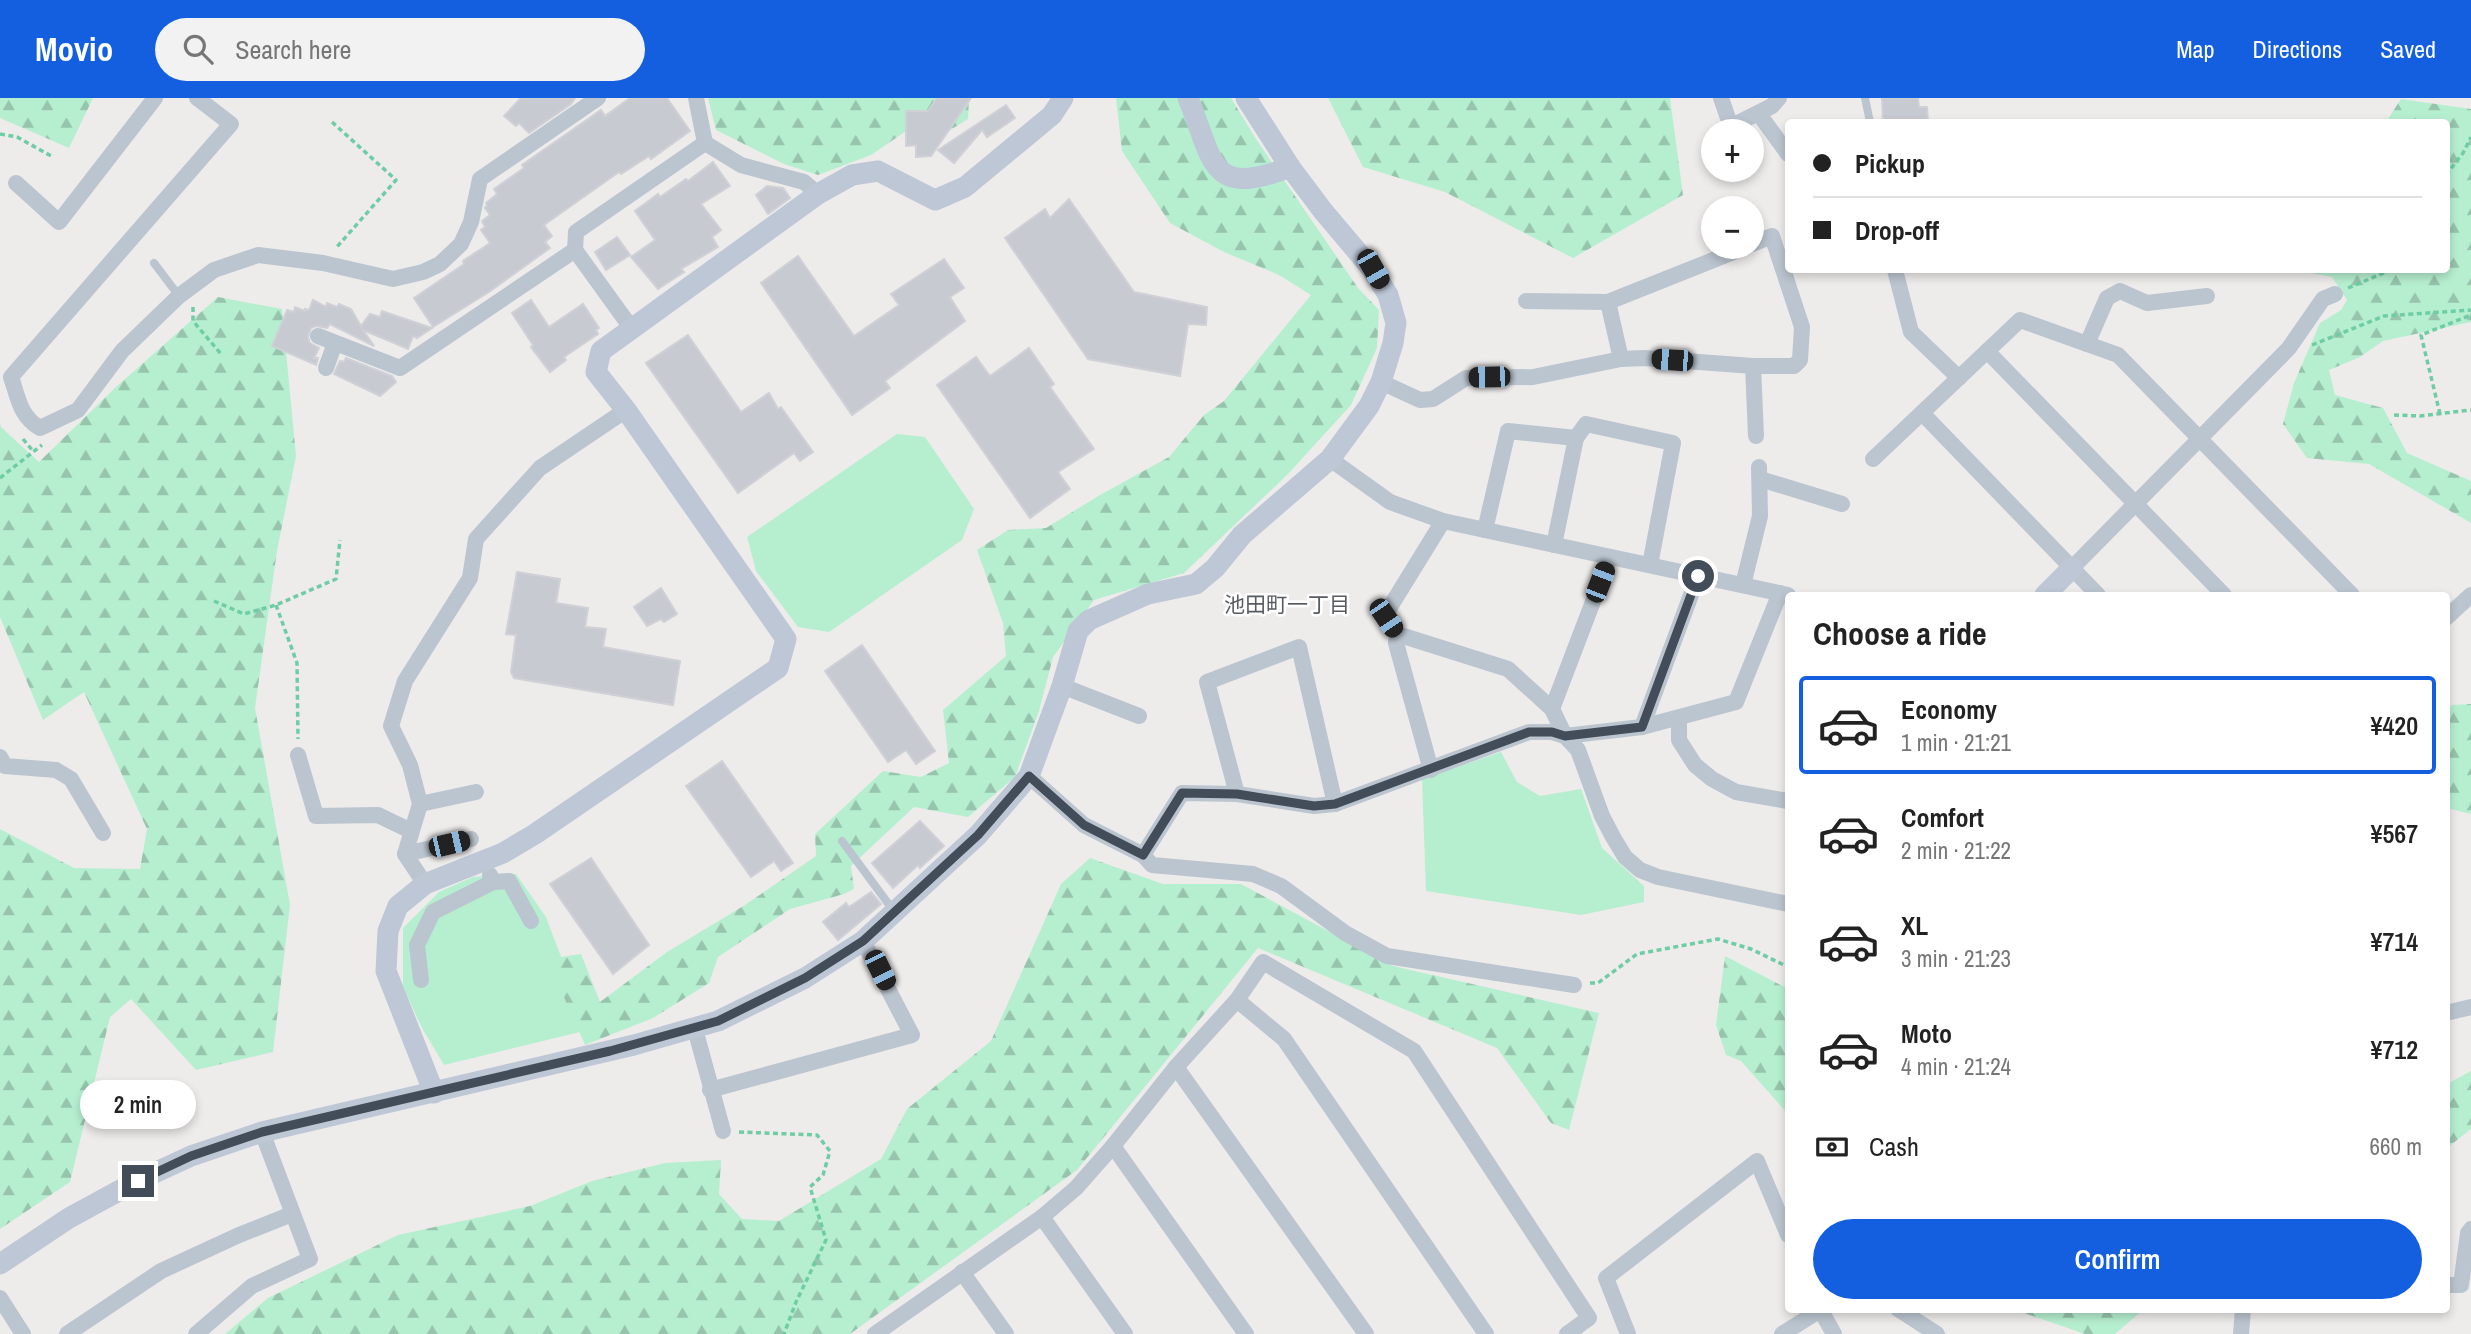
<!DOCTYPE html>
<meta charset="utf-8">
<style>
body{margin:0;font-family:"Archivo Narrow","Noto Sans JP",sans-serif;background:#f2f2f2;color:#222;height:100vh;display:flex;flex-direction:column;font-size:26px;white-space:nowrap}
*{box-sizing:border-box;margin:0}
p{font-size:23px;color:#767676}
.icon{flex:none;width:38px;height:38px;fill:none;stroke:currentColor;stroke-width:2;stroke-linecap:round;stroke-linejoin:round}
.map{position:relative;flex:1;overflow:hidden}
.details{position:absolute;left:1785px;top:494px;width:665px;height:721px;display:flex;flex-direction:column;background:#fff;border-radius:7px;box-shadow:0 4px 10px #0003}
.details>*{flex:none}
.hud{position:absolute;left:1785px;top:21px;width:665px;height:154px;border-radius:7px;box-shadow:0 4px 10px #0003;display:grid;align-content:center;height:154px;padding:0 28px;background:#fff}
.tools{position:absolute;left:1701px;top:21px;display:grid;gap:14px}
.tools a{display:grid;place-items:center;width:63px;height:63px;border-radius:50%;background:#fff;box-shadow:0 4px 10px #0003;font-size:35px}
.end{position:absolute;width:32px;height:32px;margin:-16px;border:9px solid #434d59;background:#fff;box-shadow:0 0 0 4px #fff}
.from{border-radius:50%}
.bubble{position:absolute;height:49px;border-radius:24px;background:#fff;box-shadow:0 4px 10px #0003;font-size:23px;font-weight:600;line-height:49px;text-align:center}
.car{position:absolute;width:21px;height:42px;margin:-21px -10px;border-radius:9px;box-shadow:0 0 5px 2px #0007;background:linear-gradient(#222 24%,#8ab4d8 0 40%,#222 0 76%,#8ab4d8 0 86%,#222 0)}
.hud b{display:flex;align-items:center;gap:24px;height:66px;font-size:26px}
.hud b+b{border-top:2px solid #e0e0e0}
.hud i{width:18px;height:18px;background:#222}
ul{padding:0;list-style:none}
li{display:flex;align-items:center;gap:21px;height:98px;margin:0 14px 10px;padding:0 14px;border:4px solid transparent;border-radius:7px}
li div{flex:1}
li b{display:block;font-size:26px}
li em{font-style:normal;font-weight:600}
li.active{border-color:#145fe0}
li>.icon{width:63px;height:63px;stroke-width:1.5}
h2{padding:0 28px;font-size:32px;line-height:84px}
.pay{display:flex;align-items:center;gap:18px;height:77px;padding:0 28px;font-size:26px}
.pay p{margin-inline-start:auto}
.cta{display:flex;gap:14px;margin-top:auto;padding:14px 28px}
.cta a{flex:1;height:80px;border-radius:42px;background:#145fe0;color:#fff;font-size:28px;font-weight:600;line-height:80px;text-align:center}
header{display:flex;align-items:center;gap:42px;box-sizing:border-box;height:98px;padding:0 35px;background:#145fe0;color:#fff}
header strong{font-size:33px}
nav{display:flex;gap:38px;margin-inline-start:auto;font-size:24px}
.search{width:490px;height:63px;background:#f2f2f2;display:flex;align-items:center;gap:18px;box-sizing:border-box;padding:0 24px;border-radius:38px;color:#767676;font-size:26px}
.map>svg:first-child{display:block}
</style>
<header>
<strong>Movio</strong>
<div class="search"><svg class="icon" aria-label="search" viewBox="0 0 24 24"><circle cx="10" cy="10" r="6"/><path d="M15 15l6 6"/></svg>Search here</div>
<nav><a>Map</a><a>Directions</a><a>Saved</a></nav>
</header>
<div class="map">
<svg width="2471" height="1236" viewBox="0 0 2471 1236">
<defs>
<pattern id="forest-firs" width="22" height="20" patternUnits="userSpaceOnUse" patternTransform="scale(1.75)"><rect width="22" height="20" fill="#b6efd0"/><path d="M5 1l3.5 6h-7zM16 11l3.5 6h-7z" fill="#96c4ac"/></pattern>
</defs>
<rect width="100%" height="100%" fill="#eeebeb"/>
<!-- green -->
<g fill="#b6efd0">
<path d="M897 336 925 339 974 411 962 442 829 534 798 529 756 473 747 439Z"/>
<path d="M1501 654 1517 684 1540 698 1581 691 1602 750 1644 788V804L1581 817 1426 793 1422 681Z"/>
<path d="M516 776 546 819 574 893 584 933 444 967 422 930 403 889V830L439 794 473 779Z"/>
</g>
<!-- forest -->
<g fill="url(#forest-firs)">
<path d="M0 0H93L69 50 0 20Z"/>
<path d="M708 0H969L968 21 942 37 912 29 871 57 818 77 784 66 716 32Z"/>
<path d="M1116 0H1231L1256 41 1358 190 1379 212 1377 250 1351 307 1288 376 1184 475 1094 502 1053 559 1039 613 1015 679 968 719 914 709 851 768 854 791 844 796 790 811 718 859 709 885 653 920 585 947 549 865 561 859 581 856 600 904 667 854 745 807 816 758 815 736 883 673 921 679 949 665 943 612 1006 558 1003 525 977 452 1008 432 1046 430 1100 397 1169 359 1204 317 1224 303 1311 197 1279 177 1224 154 1170 125 1122 53Z"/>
<path d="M1328 0H1670L1683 97 1573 160 1445 94 1363 69Z"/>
<path d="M2401 1 2471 11V224L2383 243 2360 259 2329 272 2335 297 2383 310 2407 355 2471 383V425L2369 366 2307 360 2283 326 2294 285 2320 225 2341 212 2347 202 2332 179 2296 172H2446V24H2386Z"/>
<path d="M218 199 282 211 296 358 277 453 255 610 290 807 273 954 196 972 131 901 110 919 70 1084 0 1131V731L74 770 140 771 147 731 84 594 43 622 0 519V325L1 329 39 364 116 289Z"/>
<path d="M2471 606V716L2447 710 2446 612 2452 607Z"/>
<path d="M1090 760 1163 786H1241L1393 868 1599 915 1569 1032 1551 1025 1497 950 1258 850 1077 1072 850 1236H225L268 1200 398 1137 530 1108 592 1083 665 1065 721 1062 719 1096 742 1121 779 1123 881 1061 907 1011 991 943 1061 786Z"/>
<path d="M1725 858 1788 891V1016L1741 963 1726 957 1716 927Z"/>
<path d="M2471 973V1031L2447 1050V986Z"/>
<path d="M2012 1211H2144L2115 1236H2085Z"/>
</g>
<!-- building -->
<g fill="#c8cad1" stroke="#cfd1d7" stroke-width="2">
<path d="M521 0H575L571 6 529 35 519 25 516 28 504 18Z"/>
<path d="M630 0H667L690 33 651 61 649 58 621 76 619 74 544 127 552 138 545 144 550 150 489 194 433 229 414 200 464 166 463 163 490 145 481 132 485 129 482 123 490 117 485 110 487 107 486 105 497 96 494 91 524 70 522 67 601 12 605 18Z"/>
<path d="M937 0H971L931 58 916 59V47L906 48V13H928Z"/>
<path d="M1882 0H1918L1919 9H1927L1928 24H1883Z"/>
<path d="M1006 7 1015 20 987 39 982 32 954 65 938 52Z"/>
<path d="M713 64 730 88 701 106 721 132 712 139 718 149 681 171 684 174 658 191 631 159 655 142 635 113 658 96 660 99 686 81 688 83Z"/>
<path d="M767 88 783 90 790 100 768 116 756 97Z"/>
<path d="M1069 101 1134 194 1207 209 1206 227 1188 226 1180 278 1088 261 1005 140 1045 111 1050 120Z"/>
<path d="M617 139 630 157 606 172 595 154Z"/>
<path d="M798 158 854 238 899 207 891 196 944 161 964 190 950 199 965 223 885 283 890 290 852 317 761 185Z"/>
<path d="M313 202 326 209 327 205 337 209 339 206 351 211 361 228 370 216 380 219 382 213 432 230 417 240 413 238 408 251 363 232 374 248 330 226 327 230 316 228 311 230 308 239 310 245 319 250 314 260H318L316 267 272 248 287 212 294 214 295 209 305 213V211L309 212Z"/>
<path d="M531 202 549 229 583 206 599 230 596 232 598 236 564 259 566 262 550 274 531 249 533 247 512 215Z"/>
<path d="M688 237 741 314 769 295 778 311 781 309 813 354 800 363 794 355 738 395 646 265Z"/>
<path d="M1029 250 1054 286 1050 289 1094 351 1058 374 1070 391 1030 420 937 287 976 259 990 278Z"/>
<path d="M346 260 392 278 396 284 380 298 334 276 340 263 344 264Z"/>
<path d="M517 474 560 481 556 505 588 510 585 529 606 531 603 549 680 563 673 607 514 580 511 574 516 537 506 536Z"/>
<path d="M661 490 677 516 664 524 661 521 647 528 634 509Z"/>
<path d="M862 547 935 653 916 666 906 652 888 664 825 573Z"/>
<path d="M722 663 793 765 781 773 774 763 751 779 686 688Z"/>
<path d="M920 723 944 748 920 770 918 767 893 790 872 765Z"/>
<path d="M591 760 649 847 613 876 550 786Z"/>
<path d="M871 794 881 806 838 842 823 824 846 805 849 809Z"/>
</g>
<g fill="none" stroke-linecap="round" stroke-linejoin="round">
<!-- path -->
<g stroke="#6ecda5" stroke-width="3.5" stroke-dasharray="5 3.5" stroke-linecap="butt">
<path d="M332 24 396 82 336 150"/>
<path d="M0 36 17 39 53 59"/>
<path d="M2446 77 2463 55 2471 39"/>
<path d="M2348 190 2391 172"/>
<path d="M193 209V223L221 256"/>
<path d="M2312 247 2384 218 2471 212"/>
<path d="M2440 316 2421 237 2471 217"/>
<path d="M2394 317 2420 318 2471 312"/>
<path d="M23 341 33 353"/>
<path d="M0 380 42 347"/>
<path d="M214 503 244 516 276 507 336 481 340 442"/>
<path d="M276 507 297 565 298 641"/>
<path d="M1590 885H1598L1637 856 1718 841 1751 851 1788 869"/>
<path d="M739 1034 817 1037 830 1053 823 1077 810 1089 826 1142 796 1204 784 1236"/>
</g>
<!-- lane -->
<g stroke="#bbc5cf" stroke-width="8">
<path d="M1865 0 1870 24"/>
<path d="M154 165 179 198"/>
<path d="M842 743 893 812"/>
</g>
<!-- street -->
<g stroke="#bbc5cf" stroke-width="16">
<path d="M197 0 231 26 11 279C18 299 20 319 40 330L78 312 122 253 179 198 214 172 258 157 323 165 393 181 423 174 440 166 461 146 471 124 480 81 598 0"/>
<path d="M696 0 705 45"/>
<path d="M1721 0 1731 29"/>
<path d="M1759 16 1788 56"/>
<path d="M1722 33 1772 8 1779 0"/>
<path d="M16 85 59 124 155 0"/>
<path d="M1895 172 1911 234 1959 280"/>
<path d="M1526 203 1608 204 1746 149"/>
<path d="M1608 204 1621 261"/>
<path d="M632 231 575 152 576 134 705 45 741 67 804 84 818 96"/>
<path d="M318 238 400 270 575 152"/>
<path d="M2087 246 2107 200 2120 193 2147 205 2207 198"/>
<path d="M1987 253 2224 497"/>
<path d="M1753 268 1756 338"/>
<path d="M326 270 335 245"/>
<path d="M1381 284 1420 302 1433 301 1466 280 1533 279 1621 261 1645 260 1753 268H1794L1800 262 1802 229 1772 138 1752 146"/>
<path d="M1922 315 2098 497"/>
<path d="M1330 361 1390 404 1443 423 1390 509 1386 520 1397 536 1508 571 1552 611 1565 638 1578 652 1602 718 1613 739 1625 759 1640 772 1658 779 1788 806"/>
<path d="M1873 361 2020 222 2118 257 2352 497"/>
<path d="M1760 381 1842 406"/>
<path d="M1443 423 1788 497"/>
<path d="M1485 432 1508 333 1576 340 1586 326 1673 345 1650 467"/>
<path d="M1554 447 1576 340"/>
<path d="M2072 470 2289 250 2323 201 2335 196"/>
<path d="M1743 487 1760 418 1759 369"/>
<path d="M2446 520 2471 497"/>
<path d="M1397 536 1396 545 1431 672"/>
<path d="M1062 588 1139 618"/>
<path d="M1552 611 1610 459"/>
<path d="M1679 620V642L1695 667 1712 681 1736 694 1788 703"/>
<path d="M1642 629 1698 478"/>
<path d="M298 657 316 718 378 717 411 733"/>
<path d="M0 659 5 668 56 672 71 681 103 735"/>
<path d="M1029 678 1084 727 1143 757 1152 767 1253 776 1281 788 1345 835 1387 858 1574 887"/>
<path d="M1237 696 1207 584 1299 549 1335 706"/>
<path d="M420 706 476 694"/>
<path d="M405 756 471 741"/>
<path d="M1143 757 1182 695 1237 696 1314 708 1335 706 1529 634H1552L1565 638 1642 629 1736 604 1780 495"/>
<path d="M490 777 493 784 509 783 531 823"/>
<path d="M425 786 405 756 420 706 410 667 391 628 405 583 470 480 476 441 540 370 626 312"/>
<path d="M421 882 417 847 433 814 493 784"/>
<path d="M1237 902 1284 941 1486 1236"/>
<path d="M2446 915 2471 909"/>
<path d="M695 931 723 1033"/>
<path d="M1176 969 1366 1236"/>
<path d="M710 992 912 937 863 843"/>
<path d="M1113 1048 1246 1236"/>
<path d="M1042 1119 1125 1236"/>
<path d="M962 1174 1006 1236"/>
<path d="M2446 1187H2461L2468 1135 2471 1131"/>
<path d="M0 1200 23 1236"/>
<path d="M1820 1211 1834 1236"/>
<path d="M1898 1211 1937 1236"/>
<path d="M67 1236 161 1173 239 1137 292 1116"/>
<path d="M196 1236 252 1188 310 1161 262 1034"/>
<path d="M875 1236 1042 1119 1076 1090 1113 1048 1176 969 1237 902 1263 864 1414 953 1589 1220 1567 1236"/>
<path d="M1628 1236 1606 1180 1757 1063 1788 1137"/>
<path d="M1782 1236 1822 1211"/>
<path d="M2241 1236 2243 1211"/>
</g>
<!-- secondary -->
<g stroke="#bdc7d6" stroke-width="21">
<path d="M1188 0C1214 63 1209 101 1290 69"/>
<path d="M2045 497 2072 470"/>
<path d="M434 995 386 873 388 833 398 808 425 786 503 755 535 736 778 570 786 541 626 312 596 274 601 253 818 96 852 77 878 73 935 102 965 89 1052 17 1063 0"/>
<path d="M0 1166 69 1120 137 1083 191 1058 262 1034 634 947 718 923 805 880 863 843 978 737 1029 678 1062 588 1078 533 1089 522 1148 496 1196 486 1215 470 1242 437 1330 361 1369 308 1381 284 1393 245 1396 225 1388 197 1372 171 1323 113 1290 69 1246 0"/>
</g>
</g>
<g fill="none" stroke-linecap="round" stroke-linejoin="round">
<!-- route -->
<path stroke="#434d59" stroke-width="9" d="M138 1083 191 1058 262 1034 610 953 718 923 805 880 863 843 978 737 1029 678 1084 727 1143 757 1182 695 1237 696 1314 708 1335 706 1529 634H1552L1565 638 1642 629 1698 478"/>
</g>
<g text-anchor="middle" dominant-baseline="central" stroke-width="5" stroke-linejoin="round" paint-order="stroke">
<!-- neighbourhood labels -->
<g font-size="21" fill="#585b60" stroke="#fff">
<text x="1287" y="506">池田町一丁目</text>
</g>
</g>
</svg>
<div class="tools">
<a>+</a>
<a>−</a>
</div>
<i class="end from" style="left:1698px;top:478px"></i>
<i class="end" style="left:138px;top:1083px"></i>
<div class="bubble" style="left:80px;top:982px;width:116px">2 min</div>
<i class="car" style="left:1373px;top:171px;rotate:150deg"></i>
<i class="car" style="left:1672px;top:262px;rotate:274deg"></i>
<i class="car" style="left:1489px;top:279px;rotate:269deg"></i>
<i class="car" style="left:1600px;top:484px;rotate:21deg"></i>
<i class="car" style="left:1386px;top:520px;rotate:146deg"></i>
<i class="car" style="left:449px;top:746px;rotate:77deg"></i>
<i class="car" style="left:880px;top:872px;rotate:154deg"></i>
<div class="hud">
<b><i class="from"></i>Pickup</b>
<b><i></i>Drop-off</b>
</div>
<section class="details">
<h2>Choose a ride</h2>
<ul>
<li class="active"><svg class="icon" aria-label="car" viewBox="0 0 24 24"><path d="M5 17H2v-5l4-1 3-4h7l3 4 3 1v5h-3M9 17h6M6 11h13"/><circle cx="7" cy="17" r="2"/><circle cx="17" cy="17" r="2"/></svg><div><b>Economy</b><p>1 min · 21:21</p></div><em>¥420</em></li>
<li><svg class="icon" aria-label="car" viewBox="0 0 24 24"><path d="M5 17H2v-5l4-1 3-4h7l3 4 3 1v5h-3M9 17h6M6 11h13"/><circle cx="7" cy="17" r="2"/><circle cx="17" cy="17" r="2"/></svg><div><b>Comfort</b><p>2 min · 21:22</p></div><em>¥567</em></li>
<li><svg class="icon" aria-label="car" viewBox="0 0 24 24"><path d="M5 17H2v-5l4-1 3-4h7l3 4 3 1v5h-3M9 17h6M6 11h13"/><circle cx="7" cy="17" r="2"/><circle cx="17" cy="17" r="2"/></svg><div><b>XL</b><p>3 min · 21:23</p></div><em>¥714</em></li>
<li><svg class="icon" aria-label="car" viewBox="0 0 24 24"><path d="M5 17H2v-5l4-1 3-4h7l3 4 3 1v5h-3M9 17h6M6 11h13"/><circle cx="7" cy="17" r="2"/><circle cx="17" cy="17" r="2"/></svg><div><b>Moto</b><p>4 min · 21:24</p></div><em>¥712</em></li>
</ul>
<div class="pay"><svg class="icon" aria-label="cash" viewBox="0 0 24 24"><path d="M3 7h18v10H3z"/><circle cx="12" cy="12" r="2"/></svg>Cash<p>660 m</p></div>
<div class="cta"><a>Confirm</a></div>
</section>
</div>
